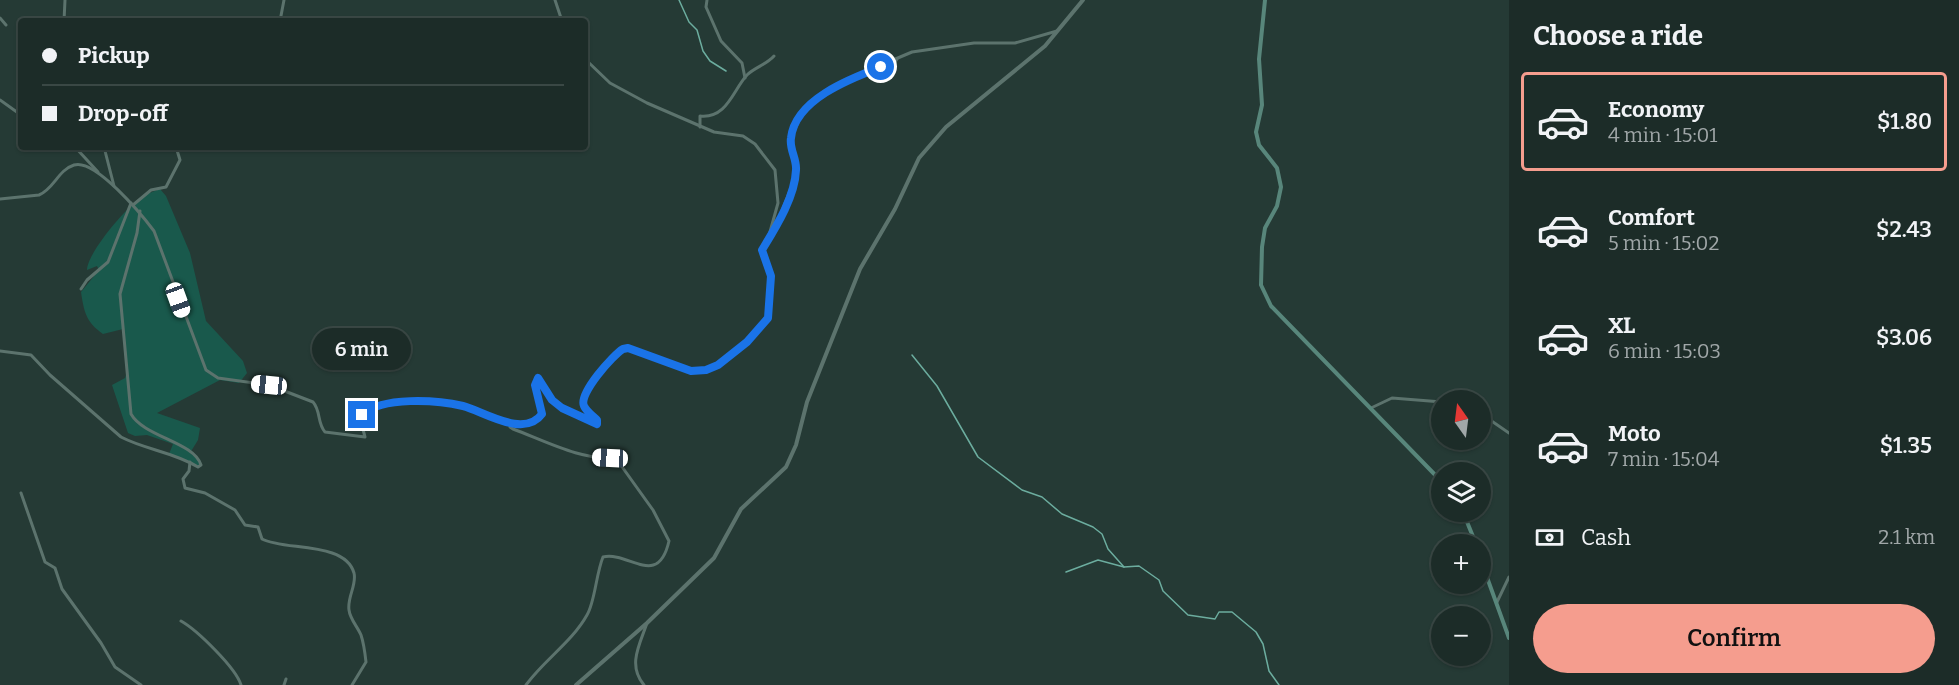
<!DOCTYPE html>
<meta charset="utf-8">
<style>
body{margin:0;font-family:Bitter,serif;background:#253430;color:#f1f3f6;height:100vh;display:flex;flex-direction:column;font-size:22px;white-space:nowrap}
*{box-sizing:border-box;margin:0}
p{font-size:20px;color:#a0a7a8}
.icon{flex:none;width:33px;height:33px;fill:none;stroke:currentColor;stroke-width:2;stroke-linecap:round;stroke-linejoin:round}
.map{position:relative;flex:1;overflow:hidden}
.details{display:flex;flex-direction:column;background:#1c2c28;width:450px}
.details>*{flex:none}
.top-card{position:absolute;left:18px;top:18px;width:570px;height:132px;border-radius:6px;box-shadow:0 2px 4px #0004,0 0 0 2px #3a4845;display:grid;align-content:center;height:132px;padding:0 24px;background:#1c2c28}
.needle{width:39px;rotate:346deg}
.controls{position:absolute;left:1431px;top:390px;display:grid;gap:12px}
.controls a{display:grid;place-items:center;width:60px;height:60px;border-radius:50%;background:#1c2c28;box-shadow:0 2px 4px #0004,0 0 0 2px #3a4845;font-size:30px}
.end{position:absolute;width:27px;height:27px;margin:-14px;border:8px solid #1a73e8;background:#fff;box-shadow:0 0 0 3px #fff}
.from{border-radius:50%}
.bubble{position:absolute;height:42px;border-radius:21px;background:#1c2c28;box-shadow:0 2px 4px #0004,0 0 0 2px #3a4845;font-size:20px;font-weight:600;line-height:42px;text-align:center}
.car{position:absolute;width:18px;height:36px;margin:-18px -9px;border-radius:8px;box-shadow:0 0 4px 2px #0007;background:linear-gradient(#fff 24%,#345 0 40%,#fff 0 76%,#345 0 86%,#fff 0)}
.top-card b{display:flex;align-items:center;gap:21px;height:57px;font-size:22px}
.top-card b+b{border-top:2px solid #3a4845}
.top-card i{width:15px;height:15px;background:#f1f3f6}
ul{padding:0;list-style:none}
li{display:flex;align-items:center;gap:18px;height:99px;margin:0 12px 9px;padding:0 12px;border:3px solid transparent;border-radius:6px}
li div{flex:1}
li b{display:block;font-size:22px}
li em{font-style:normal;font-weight:600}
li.selected{border-color:#f59d8e}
li>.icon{width:54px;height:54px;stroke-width:1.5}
h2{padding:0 24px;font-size:27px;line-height:72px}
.pay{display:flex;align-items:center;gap:15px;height:66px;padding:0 24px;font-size:22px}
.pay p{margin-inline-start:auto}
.cta{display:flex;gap:12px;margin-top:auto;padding:12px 24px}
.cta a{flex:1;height:69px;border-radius:36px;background:#f59d8e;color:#111;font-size:24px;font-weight:600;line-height:69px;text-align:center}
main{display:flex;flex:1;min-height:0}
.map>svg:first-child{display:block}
</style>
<main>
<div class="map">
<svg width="1509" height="685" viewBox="0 0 1509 685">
<rect width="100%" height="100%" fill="#253a35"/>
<!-- green -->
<path fill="#19594c" d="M160 189 166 196 190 253 206 321 243 361 247 373 239 383 220 380 157 413 200 428 198 440 190 453 199 460 200 465 197 467 169 454 173 444 147 435 135 436 128 433 112 385 125 378 128 368 123 329 103 334C86 322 84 312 81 292L99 270 97 266 87 270C87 253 128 205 143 196 148 193 155 191 160 189Z"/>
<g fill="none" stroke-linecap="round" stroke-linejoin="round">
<!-- stream -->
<g stroke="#6cad9f" stroke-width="1.5">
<path d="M679 0 689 22 697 30 703 51 710 61 726 71"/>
<path d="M912 355 937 386 978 457 1022 490 1042 497 1062 514 1093 527 1102 534 1108 549 1124 567"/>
<path d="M1066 572 1098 560 1124 567 1139 566 1159 580 1163 591 1188 615 1215 619 1219 612H1232L1256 632 1263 644 1269 671 1279 685"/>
</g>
<!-- minor -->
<g stroke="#5c736d" stroke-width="3">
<path d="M555 0 562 21"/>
<path d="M707 0 706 7 721 41 742 63 745 78"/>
<path d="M0 18 6 25"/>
<path d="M64 21 65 0"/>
<path d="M280 21 284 0"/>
<path d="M585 59 610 83 647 103 714 132 743 136 755 144 775 170 778 203 768 239"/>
<path d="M890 70 897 59"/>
<path d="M0 100 21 115"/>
<path d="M700 127V116C727 119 733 90 747 75 755 67 766 65 774 56"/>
<path d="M75 147 98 172"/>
<path d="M104 147 114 186"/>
<path d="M0 199 39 195C54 189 58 170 74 165 95 158 142 215 154 231L206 370 218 378 269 385 313 402C321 411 317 423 325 432L365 437 361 422 362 415C382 396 437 400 463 406 483 411 525 439 541 414L535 385 538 378 552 400 562 408 597 424V420C593 416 586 411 584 406 578 394 613 355 623 349L628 348 691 371H706L718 365 747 342 768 318 771 276 762 250 772 236 793 183 796 170 790 141 804 108 848 79 912 52 974 43H1015L1057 31"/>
<path d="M133 205 151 190 166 187 180 160 176 147"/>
<path d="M81 289 87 280 108 262 131 203"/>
<path d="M0 351 31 355 50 375 121 437C146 450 174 452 198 467L201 465C194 442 144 437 131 414L120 294 137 233 140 211"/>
<path d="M1371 408 1392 398 1442 402"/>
<path d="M1480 413 1509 433"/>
<path d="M511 422 510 427 513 429C543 440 584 462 615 457L653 510 669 541C658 589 629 551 603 557 596 574 595 602 587 615 572 642 544 660 526 685"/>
<path d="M190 462 189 471 183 479 185 488 205 493 235 510 245 525 258 527 262 539C284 551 345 541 354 573 357 585 347 597 349 610 350 619 357 626 361 635 364 644 365 653 366 662L352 685"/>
<path d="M21 493 45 562 55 568 62 589 101 643 115 667 141 685"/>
<path d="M1497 602 1509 577"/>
<path d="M181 621C197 630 236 668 241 685"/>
<path d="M284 685 286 679"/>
<path d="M644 685C627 665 640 644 647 623"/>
</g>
<!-- tertiary -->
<path stroke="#5c736d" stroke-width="4" d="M576 685 647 623 714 558 741 509 786 467 796 445 807 402 860 269 895 209 919 158 946 127 1045 46 1083 0"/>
<!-- secondary -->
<g stroke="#58867b" stroke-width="4">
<path d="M1265 0 1259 59 1262 105 1256 132 1259 145 1277 168 1281 187 1277 206 1265 228 1262 247 1261 285 1271 306 1442 482"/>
<path d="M1463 512 1476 544"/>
<path d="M1480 558 1509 638"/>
</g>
</g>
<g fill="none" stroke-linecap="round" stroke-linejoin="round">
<!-- route -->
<path stroke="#1a73e8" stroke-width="8" d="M362 415C382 396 437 400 463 406 483 411 524 439 542 414L535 385 538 378 552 400 562 408 597 424V420C593 416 586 411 584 406 578 394 613 355 623 349L628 348 691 371 706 370 718 365 747 342 768 318 771 276 762 250C776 227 795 197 796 170 797 159 789 149 791 138 795 100 849 79 881 67"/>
</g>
</svg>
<div class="controls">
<a><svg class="needle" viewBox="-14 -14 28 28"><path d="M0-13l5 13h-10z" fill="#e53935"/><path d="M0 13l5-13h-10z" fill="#a0a7a8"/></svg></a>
<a><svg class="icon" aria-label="layers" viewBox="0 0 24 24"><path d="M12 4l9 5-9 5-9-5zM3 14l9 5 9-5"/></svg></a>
<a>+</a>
<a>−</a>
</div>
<i class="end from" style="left:881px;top:67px"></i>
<i class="end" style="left:362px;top:415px"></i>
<div class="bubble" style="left:312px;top:328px;width:99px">6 min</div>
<i class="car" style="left:178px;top:300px;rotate:160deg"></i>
<i class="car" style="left:269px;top:385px;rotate:276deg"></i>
<i class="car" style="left:610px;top:458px;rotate:273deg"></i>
<div class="top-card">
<b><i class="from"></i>Pickup</b>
<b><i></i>Drop-off</b>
</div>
</div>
<section class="details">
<h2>Choose a ride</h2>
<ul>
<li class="selected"><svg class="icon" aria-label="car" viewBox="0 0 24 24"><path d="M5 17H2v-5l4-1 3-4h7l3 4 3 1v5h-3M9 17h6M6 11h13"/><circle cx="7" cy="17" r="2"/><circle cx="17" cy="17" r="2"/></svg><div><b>Economy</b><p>4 min · 15:01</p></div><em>$1.80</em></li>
<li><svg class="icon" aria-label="car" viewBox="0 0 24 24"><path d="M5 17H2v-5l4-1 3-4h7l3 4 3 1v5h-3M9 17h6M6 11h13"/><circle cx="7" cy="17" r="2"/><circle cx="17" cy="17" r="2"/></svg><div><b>Comfort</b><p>5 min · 15:02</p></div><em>$2.43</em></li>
<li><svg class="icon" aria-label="car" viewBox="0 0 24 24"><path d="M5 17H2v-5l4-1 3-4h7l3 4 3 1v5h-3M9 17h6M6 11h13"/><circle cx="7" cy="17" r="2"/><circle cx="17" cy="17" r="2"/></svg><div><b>XL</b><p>6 min · 15:03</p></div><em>$3.06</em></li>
<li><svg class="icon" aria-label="car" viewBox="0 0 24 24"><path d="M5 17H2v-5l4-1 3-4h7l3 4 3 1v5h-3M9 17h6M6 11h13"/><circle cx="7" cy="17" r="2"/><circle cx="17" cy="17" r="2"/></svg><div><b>Moto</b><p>7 min · 15:04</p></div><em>$1.35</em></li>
</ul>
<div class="pay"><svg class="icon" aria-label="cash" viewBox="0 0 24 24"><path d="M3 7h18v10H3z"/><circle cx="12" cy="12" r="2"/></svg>Cash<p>2.1 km</p></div>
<div class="cta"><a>Confirm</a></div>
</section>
</main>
